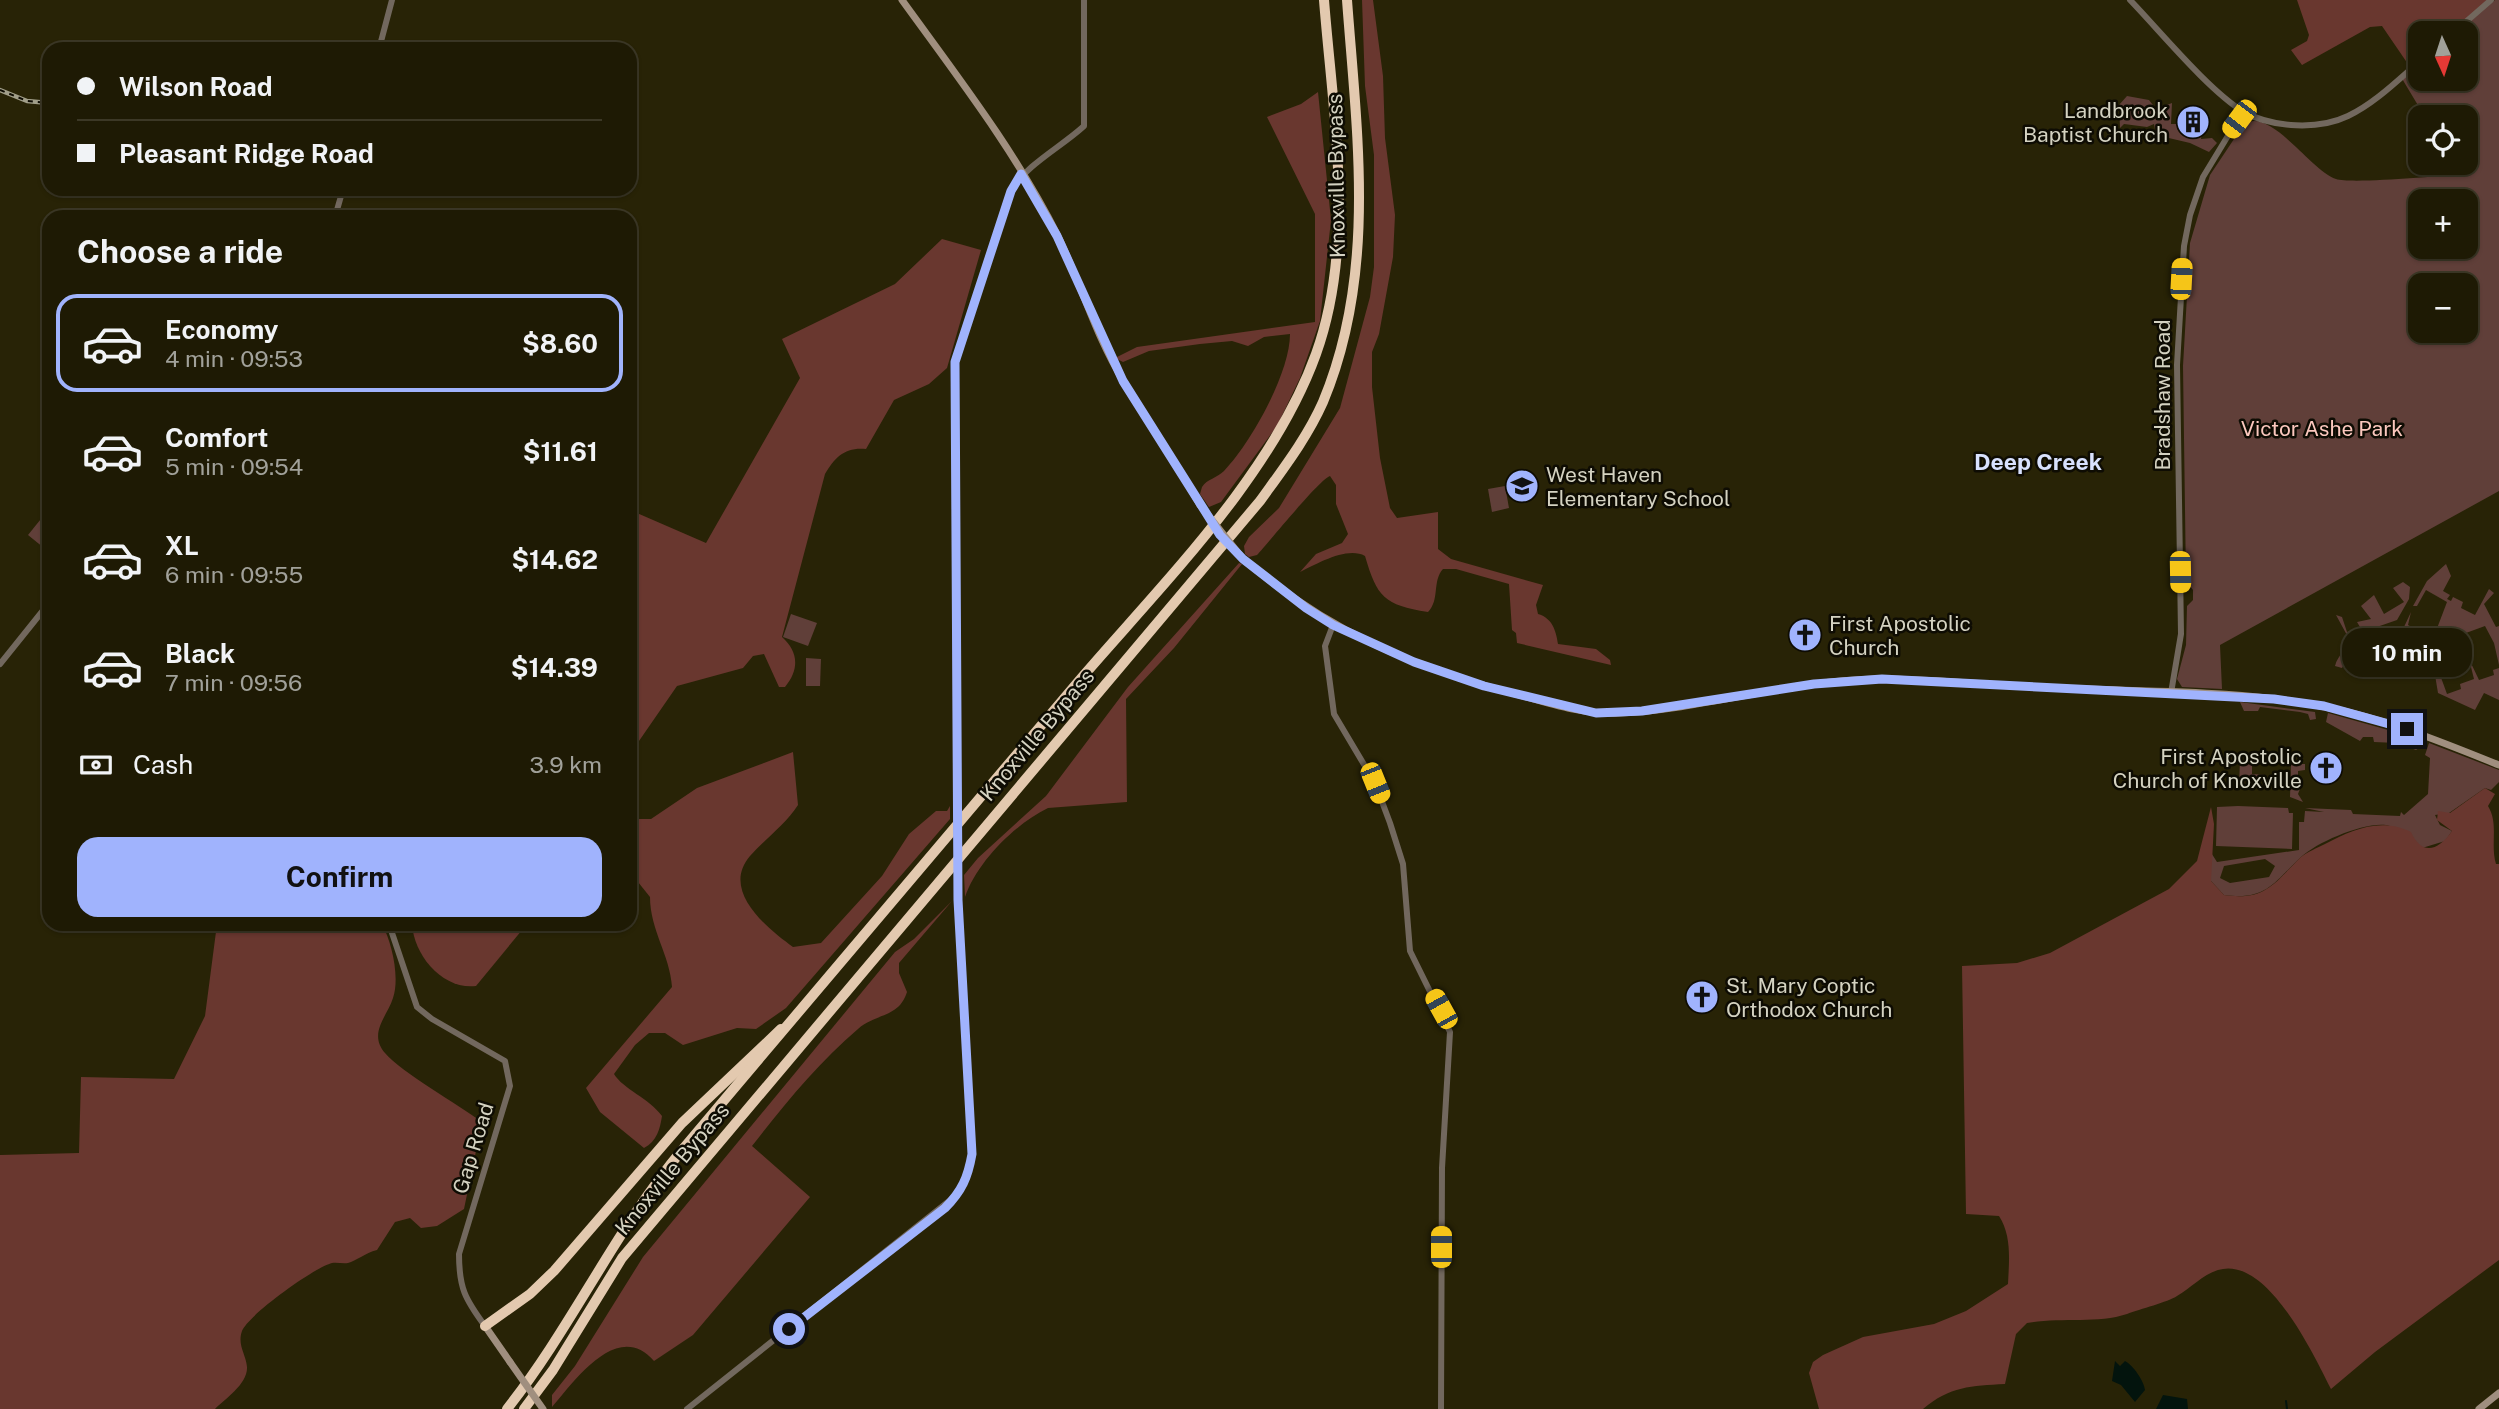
<!DOCTYPE html>
<meta charset="utf-8">
<style>
body{margin:0;font-family:"Public Sans",sans-serif;background:#26230e;color:#f1f3f6;height:100vh;display:flex;flex-direction:column;font-size:26px;white-space:nowrap}
*{box-sizing:border-box;margin:0}
p{font-size:23px;color:#a1a19a}
.icon{flex:none;width:38px;height:38px;fill:none;stroke:currentColor;stroke-width:2;stroke-linecap:round;stroke-linejoin:round}
.map{position:relative;flex:1;overflow:hidden}
.details{position:absolute;left:42px;top:210px;width:595px;height:721px;display:flex;flex-direction:column;background:#1e1a04;border-radius:21px;box-shadow:0 2px 5px #0004,0 0 0 2px #3c3826}
.details>*{flex:none}
.guide{position:absolute;left:42px;top:42px;width:595px;height:154px;border-radius:21px;box-shadow:0 2px 5px #0004,0 0 0 2px #3c3826;display:grid;align-content:center;height:154px;padding:0 35px;background:#1e1a04}
.needle{width:46px;rotate:177deg}
.buttons{position:absolute;left:2408px;top:21px;display:grid;gap:14px}
.buttons a{display:grid;place-items:center;width:70px;height:70px;border-radius:14px;background:#1e1a04;box-shadow:0 2px 5px #0004,0 0 0 2px #3c3826;font-size:35px}
.end{position:absolute;width:32px;height:32px;margin:-16px;border:9px solid #a0b3fd;background:#111;box-shadow:0 0 0 4px #111}
.from{border-radius:50%}
.bubble{position:absolute;height:49px;border-radius:21px;background:#1e1a04;box-shadow:0 2px 5px #0004,0 0 0 2px #3c3826;font-size:23px;font-weight:700;line-height:49px;text-align:center}
.car{position:absolute;width:21px;height:42px;margin:-21px -10px;border-radius:9px;box-shadow:0 0 5px 2px #0007;background:linear-gradient(#f5c518 24%,#345 0 40%,#f5c518 0 76%,#345 0 86%,#f5c518 0)}
.guide b{display:flex;align-items:center;gap:24px;height:66px;font-size:26px}
.guide b+b{border-top:2px solid #3c3826}
.guide i{width:18px;height:18px;background:#f1f3f6}
ul{padding:0;list-style:none}
li{display:flex;align-items:center;gap:21px;height:98px;margin:0 14px 10px;padding:0 21px;border:4px solid transparent;border-radius:21px}
li div{flex:1}
li b{display:block;font-size:26px}
li em{font-style:normal;font-weight:700}
li.current{border-color:#a0b3fd}
li>.icon{width:63px;height:63px;stroke-width:1.5}
h2{padding:0 35px;font-size:32px;line-height:84px}
.pay{display:flex;align-items:center;gap:18px;height:77px;padding:0 35px;font-size:26px}
.pay p{margin-inline-start:auto}
.cta{display:flex;gap:14px;margin-top:auto;padding:14px 35px}
.cta a{flex:1;height:80px;border-radius:21px;background:#a0b3fd;color:#111;font-size:28px;font-weight:700;line-height:80px;text-align:center}
.map>svg:first-child{display:block}
</style>
<div class="map">
<svg width="2499" height="1409" viewBox="0 0 2499 1409">
<rect width="100%" height="100%" fill="#282306"/>
<!-- green -->
<g fill="#603f39" fill-rule="evenodd">
<path d="M2495 0H2499V491L2220 645 2222 689 2182 687 2177 679 2186 645 2187 606 2193 600V590L2186 581 2183 366 2190 243 2210 175 2244 124C2271 107 2310 170 2336 179 2351 184 2437 176 2460 175L2453 163H2466V117H2425L2401 77 2420 61V79H2466V33H2454ZM2420 201H2466V247H2420ZM2420 285H2466V331H2420Z"/>
<path d="M2127 96 2149 100 2156 109 2172 103 2171 124H2178V120L2183 126 2201 129 2203 125 2201 139 2212 138 2217 143 2209 152 2190 143 2156 135 2154 124 2147 127 2124 124 2120 128 2119 105Z"/>
<path d="M1505 486 1509 508 1492 512 1488 489Z"/>
<path d="M49 509V552L28 535Z"/>
<path d="M2446 564 2451 576 2443 591 2450 595 2447 599 2451 601 2453 597 2463 602 2461 608 2475 615 2489 589 2494 593 2484 604 2496 627 2499 626V665L2494 643 2485 626 2455 637 2460 657 2451 636 2444 639 2445 643 2430 648 2435 667 2423 644 2404 627 2411 612 2408 625 2428 636 2432 629 2436 631 2447 602 2426 590 2417 606H2413L2427 581Z"/>
<path d="M2403 582 2410 587 2409 599 2397 620 2348 637 2336 615 2342 617 2347 632 2360 627 2357 622 2371 619 2361 606 2374 595 2384 614 2404 602 2393 588Z"/>
<path d="M791 614 817 623 808 646 783 637Z"/>
<path d="M2388 630 2399 631 2420 649 2416 651 2411 647 2403 651 2397 637 2386 645 2392 659 2388 661 2380 645 2359 654 2365 672 2350 670 2351 665 2344 664 2342 668 2335 666C2341 644 2368 636 2388 630Z"/>
<path d="M806 658 821 659 820 686H806Z"/>
<path d="M2469 659 2479 680 2494 675 2493 670 2499 668V700L2484 693 2475 710 2438 693 2435 675 2439 672 2447 694 2461 689 2460 684 2474 679Z"/>
<path d="M2240 702 2315 712 2316 719 2310 720 2308 714 2300 712 2260 707 2258 711H2244Z"/>
<path d="M2328 713 2420 739 2419 748 2416 750 2397 743 2374 742 2373 737H2363L2360 741 2326 722Z"/>
<path d="M2429 743 2499 770V782L2491 790 2485 788 2449 813 2435 815 2440 825 2452 831 2445 841 2422 848C2411 843 2399 827 2386 825 2364 822 2317 842 2301 857 2274 882 2267 901 2224 895L2211 881 2210 851 2217 862 2299 850V822H2304L2305 811 2324 812 2305 808 2351 810 2353 814 2400 816 2401 812 2404 815 2428 794 2430 758 2425 755ZM2265 859 2275 866 2269 877 2230 883 2220 878 2224 866Z"/>
<path d="M2240 760H2252V774L2265 775V780L2245 779 2244 786H2239Z"/>
<path d="M2291 764H2305V770L2298 771V785L2301 786 2298 794 2303 802 2290 797Z"/>
<path d="M2238 806 2288 808 2289 813H2293L2292 849 2216 846 2217 807Z"/>
</g>
<!-- forest -->
<g fill="#69372f">
<path d="M1362 0H1373L1383 76 1385 138 1395 215 1393 257 1379 334 1372 352V387L1380 458 1390 508 1397 518 1438 512V549L1451 559 1543 585 1536 605 1538 614C1552 618 1556 630 1558 644L1596 649 1610 660 1611 665 1517 643 1516 633 1512 630 1509 584 1456 569H1443C1432 581 1440 600 1428 612 1384 605 1377 597 1365 556 1347 546 1317 564 1300 572L1316 554 1342 543 1348 534 1336 504V485L1330 476C1320 479 1269 542 1257 555L1249 557 1245 554 1244 546 1249 537 1279 508 1340 408 1370 297 1374 267V155L1365 86Z"/>
<path d="M2297 0H2488L2449 33H2420V57L2410 67 2382 26 2370 27 2302 65 2291 50 2307 41 2309 35Z"/>
<path d="M1318 92 1331 220 1320 321 1300 378 1277 426 1221 502 1209 507 1200 494 1202 487C1207 479 1217 478 1224 471 1251 443 1290 373 1290 334L1264 337 1248 346 1232 341 1200 344 1149 351 1123 362 1115 358 1137 347 1315 322V214L1267 117 1301 104Z"/>
<path d="M942 239 981 250 947 368 929 384 894 400 866 449C845 447 835 457 825 474L782 637C798 651 800 669 785 687H779L764 654 753 656 743 668 677 686 630 754V510L706 543 800 378 782 339 895 284Z"/>
<path d="M1239 563 1242 564 1174 648 1126 699 1127 802 1048 808C1015 824 977 862 965 897L964 875 978 858 1046 796 1128 687Z"/>
<path d="M793 752 798 805C785 825 765 839 750 856 720 891 768 929 793 947L821 943 882 876 909 834 936 811H947L950 806V819L786 1008 756 1029 737 1028 683 1045 665 1033H649L635 1045 614 1074C623 1089 649 1098 662 1116 660 1129 657 1141 644 1148L600 1112 586 1088 672 987C670 955 650 930 650 897L630 872V819H651L697 788Z"/>
<path d="M2485 788 2495 794 2488 806C2499 824 2490 844 2496 864H2499V1260L2375 1352 2331 1389C2313 1354 2267 1255 2218 1270 2202 1275 2191 1288 2177 1296 2168 1302 2140 1309 2127 1314 2097 1324 2059 1317 2027 1323L2016 1334 2005 1384C1971 1386 1950 1386 1923 1409H1819L1809 1373 1813 1362 1823 1355 1863 1337 1934 1324 1966 1311 2008 1284C2009 1261 2012 1236 1999 1216L1966 1214 1962 966 2017 963 2050 953 2169 889 2197 861 2211 807 2214 824 2211 881 2224 895C2266 901 2274 883 2301 857 2307 852 2317 848 2325 844 2352 830 2380 817 2411 832 2422 856 2438 851 2452 831L2437 820 2438 811 2450 813Z"/>
<path d="M952 901 899 963V973L907 992C899 1018 876 1013 858 1029 818 1063 784 1105 752 1146L810 1197 693 1335 654 1361C618 1319 575 1380 552 1407V1395L575 1366 643 1257 895 952 914 939Z"/>
<path d="M217 924H382C392 943 400 977 393 998 387 1017 368 1033 385 1053 401 1072 459 1105 482 1122L464 1209 437 1226 421 1228 410 1218 395 1222 377 1250C365 1253 356 1261 348 1263 343 1264 337 1262 332 1263 315 1267 248 1315 242 1331 237 1345 246 1354 247 1367 248 1384 225 1399 215 1409H0V1155L79 1153 81 1077 174 1079 205 1016Z"/>
<path d="M412 924H527L476 986C443 990 414 956 412 924Z"/>
</g>
<!-- water -->
<g fill="#03140d">
<path d="M2115 1361 2120 1366 2125 1361C2133 1365 2144 1381 2145 1390L2135 1402 2121 1385 2112 1381Z"/>
<path d="M2163 1395 2187 1399 2188 1409H2156Z"/>
</g>
<g fill="none" stroke-linecap="round" stroke-linejoin="round">
<!-- stream -->
<path stroke="#03140d" stroke-width="2" d="M2286 1401 2287 1409"/>
<!-- tertiary -->
<g stroke="#72685e" stroke-width="6">
<path d="M2130 0C2160 31 2209 91 2244 112 2273 128 2319 130 2348 116 2375 103 2398 80 2420 61"/>
<path d="M2453 33 2491 0"/>
<path d="M379 49 392 0"/>
<path d="M335 217 343 189"/>
<path d="M1333 625 1325 646 1334 714 1375 783 1390 823 1403 864 1410 951 1450 1032 1442 1168 1441 1409"/>
<path d="M0 664 49 603"/>
<path d="M2171 693 2181 634 2177 365 2184 246 2190 215 2203 177 2243 111"/>
<path d="M956 797 955 362 1011 191C1028 163 1060 148 1084 126V0"/>
<path d="M389 924 417 1007 432 1019 505 1061 510 1086 459 1254C459 1288 465 1299 485 1326"/>
<path d="M687 1409 959 1193 968 1175 972 1155 958 900"/>
</g>
<!-- secondary -->
<g stroke="#a08f7f" stroke-width="7">
<path d="M902 0C957 76 1016 152 1058 236 1081 284 1096 337 1124 382 1149 423 1176 463 1200 505"/>
<path d="M1243 559C1330 632 1413 668 1523 696 1554 705 1586 715 1619 713 1707 709 1791 680 1879 679 1938 679 1998 686 2057 688 2145 692 2238 689 2325 707 2386 719 2442 742 2499 765"/>
<path d="M485 1326 510 1362"/>
<path d="M2479 1409 2499 1393"/>
</g>
<!-- motorway -->
<g stroke="#e3c9af" stroke-width="10">
<path d="M485 1326 530 1294 554 1271 682 1123 781 1029"/>
<path d="M507 1409C572 1327 615 1230 683 1149 814 993 946 838 1078 682 1162 584 1272 476 1316 354 1356 243 1333 115 1324 0"/>
<path d="M524 1409 553 1370 622 1258 1260 501C1283 469 1307 438 1323 402 1377 273 1357 135 1347 0"/>
</g>
<defs>
<path id="rail" d="M0 90 27 101 49 103"/>
</defs>
<!-- rail casing -->
<use href="#rail" stroke="#a19e89" stroke-width="4.5"/>
<!-- rail -->
<use href="#rail" stroke="#0e0c03" stroke-width="2" stroke-dasharray="5" stroke-linecap="butt"/>
<!-- tertiary-bridge -->
<path stroke="#72685e" stroke-width="6" d="M956 797 958 900"/>
<!-- secondary-bridge -->
<g stroke="#a08f7f" stroke-width="7">
<path d="M1200 505 1243 559"/>
<path d="M510 1362 543 1409"/>
</g>
</g>
<g fill="none" stroke-linecap="round" stroke-linejoin="round">
<!-- route -->
<path stroke="#a0b3fd" stroke-width="9" d="M789 1329 945 1208C962 1191 968 1177 972 1154L958 900 955 362 1011 191 1021 174 1057 236 1123 381 1220 535 1243 559 1306 608 1333 625 1414 662 1484 686 1596 713 1642 711 1814 684 1882 679 2274 699 2324 706 2407 729"/>
</g>
<!-- icons -->
<defs>
<symbol id="building-disc" viewBox="-11 -11 22 22"><circle r="9.5" fill="#a0b3fd" stroke="#0e0c03"/><path d="M-4-6H4V6H1V3H-1V6H-4ZM-2.5-4.3h1.7v1.8h-1.7ZM.8-4.3h1.7v1.8H.8ZM-2.5-1h1.7V.8h-1.7ZM.8-1h1.7V.8H.8Z" fill="#111"/></symbol>
<symbol id="school-disc" viewBox="-11 -11 22 22"><circle r="9.5" fill="#a0b3fd" stroke="#0e0c03"/><path d="M0-5L7-2L0 1L-7-2ZM-4 1L0 2.5L4 1V4Q0 6-4 4Z" fill="#111"/></symbol>
<symbol id="church-disc" viewBox="-11 -11 22 22"><circle r="9.5" fill="#a0b3fd" stroke="#0e0c03"/><path d="M-1.2-6h2.4v3.5h3.3v2.4h-3.3V6h-2.4V-.1h-3.3v-2.4h3.3Z" fill="#111"/></symbol>
</defs>
<g fill-rule="evenodd">
<use href="#building-disc" x="2174" y="103" width="38" height="38"/>
<use href="#school-disc" x="1503" y="467" width="38" height="38"/>
<use href="#church-disc" x="1786" y="616" width="38" height="38"/>
<use href="#church-disc" x="2307" y="749" width="38" height="38"/>
<use href="#church-disc" x="1683" y="978" width="38" height="38"/>
</g>
<g text-anchor="middle" dominant-baseline="central" stroke-width="5" stroke-linejoin="round" paint-order="stroke">
<!-- poi labels -->
<g font-size="21" fill="#d4d2c1" stroke="#0e0c03" text-anchor="start">
<text x="2168" y="110" text-anchor="end">Landbrook<tspan x="2168" dy="24">Baptist Church</tspan></text>
<text x="1546" y="474">West Haven<tspan x="1546" dy="24">Elementary School</tspan></text>
<text x="1829" y="623">First Apostolic<tspan x="1829" dy="24">Church</tspan></text>
<text x="2302" y="756" text-anchor="end">First Apostolic<tspan x="2302" dy="24">Church of Knoxville</tspan></text>
<text x="1726" y="985">St. Mary Coptic<tspan x="1726" dy="24">Orthodox Church</tspan></text>
</g>
<!-- street labels -->
<g font-size="21" fill="#d4d2c1" stroke="#0e0c03">
<text transform="translate(1336 176) rotate(-91)">Knoxville Bypass</text>
<text transform="translate(2162 395) rotate(-90)">Bradshaw Road</text>
<text transform="translate(1037 735) rotate(-50)">Knoxville Bypass</text>
<text transform="translate(473 1148) rotate(-73)">Gap Road</text>
<text transform="translate(672 1169) rotate(-50)">Knoxville Bypass</text>
</g>
<!-- park labels -->
<g font-size="21" fill="#fcc8be" stroke="#0e0c03">
<text x="2322" y="428">Victor Ashe Park</text>
</g>
<!-- neighbourhood labels -->
<g font-size="23" font-weight="bold" fill="#d8e1fe" stroke="#0e0c03">
<text x="2038" y="461">Deep Creek</text>
</g>
</g>
</svg>
<div class="buttons">
<a><svg class="needle" viewBox="-14 -14 28 28"><path d="M0-13l5 13h-10z" fill="#e53935"/><path d="M0 13l5-13h-10z" fill="#a1a19a"/></svg></a>
<a><svg class="icon" aria-label="locate" viewBox="0 0 24 24"><circle cx="12" cy="12" r="6"/><path d="M12 2v4M12 18v4M2 12h4M18 12h4"/></svg></a>
<a>+</a>
<a>−</a>
</div>
<i class="end from" style="left:789px;top:1329px"></i>
<i class="end" style="left:2407px;top:729px"></i>
<div class="bubble" style="left:2342px;top:628px;width:130px">10 min</div>
<i class="car" style="left:2239px;top:119px;rotate:217deg"></i>
<i class="car" style="left:2181px;top:279px;rotate:3deg"></i>
<i class="car" style="left:2180px;top:572px;rotate:179deg"></i>
<i class="car" style="left:1375px;top:783px;rotate:158deg"></i>
<i class="car" style="left:1441px;top:1009px;rotate:331deg"></i>
<i class="car" style="left:1441px;top:1247px;rotate:0deg"></i>
<div class="guide">
<b><i class="from"></i>Wilson Road</b>
<b><i></i>Pleasant Ridge Road</b>
</div>
<section class="details">
<h2>Choose a ride</h2>
<ul>
<li class="current"><svg class="icon" aria-label="car" viewBox="0 0 24 24"><path d="M5 17H2v-5l4-1 3-4h7l3 4 3 1v5h-3M9 17h6M6 11h13"/><circle cx="7" cy="17" r="2"/><circle cx="17" cy="17" r="2"/></svg><div><b>Economy</b><p>4 min · 09:53</p></div><em>$8.60</em></li>
<li><svg class="icon" aria-label="car" viewBox="0 0 24 24"><path d="M5 17H2v-5l4-1 3-4h7l3 4 3 1v5h-3M9 17h6M6 11h13"/><circle cx="7" cy="17" r="2"/><circle cx="17" cy="17" r="2"/></svg><div><b>Comfort</b><p>5 min · 09:54</p></div><em>$11.61</em></li>
<li><svg class="icon" aria-label="car" viewBox="0 0 24 24"><path d="M5 17H2v-5l4-1 3-4h7l3 4 3 1v5h-3M9 17h6M6 11h13"/><circle cx="7" cy="17" r="2"/><circle cx="17" cy="17" r="2"/></svg><div><b>XL</b><p>6 min · 09:55</p></div><em>$14.62</em></li>
<li><svg class="icon" aria-label="car" viewBox="0 0 24 24"><path d="M5 17H2v-5l4-1 3-4h7l3 4 3 1v5h-3M9 17h6M6 11h13"/><circle cx="7" cy="17" r="2"/><circle cx="17" cy="17" r="2"/></svg><div><b>Black</b><p>7 min · 09:56</p></div><em>$14.39</em></li>
</ul>
<div class="pay"><svg class="icon" aria-label="cash" viewBox="0 0 24 24"><path d="M3 7h18v10H3z"/><circle cx="12" cy="12" r="2"/></svg>Cash<p>3.9 km</p></div>
<div class="cta"><a>Confirm</a></div>
</section>
</div>
